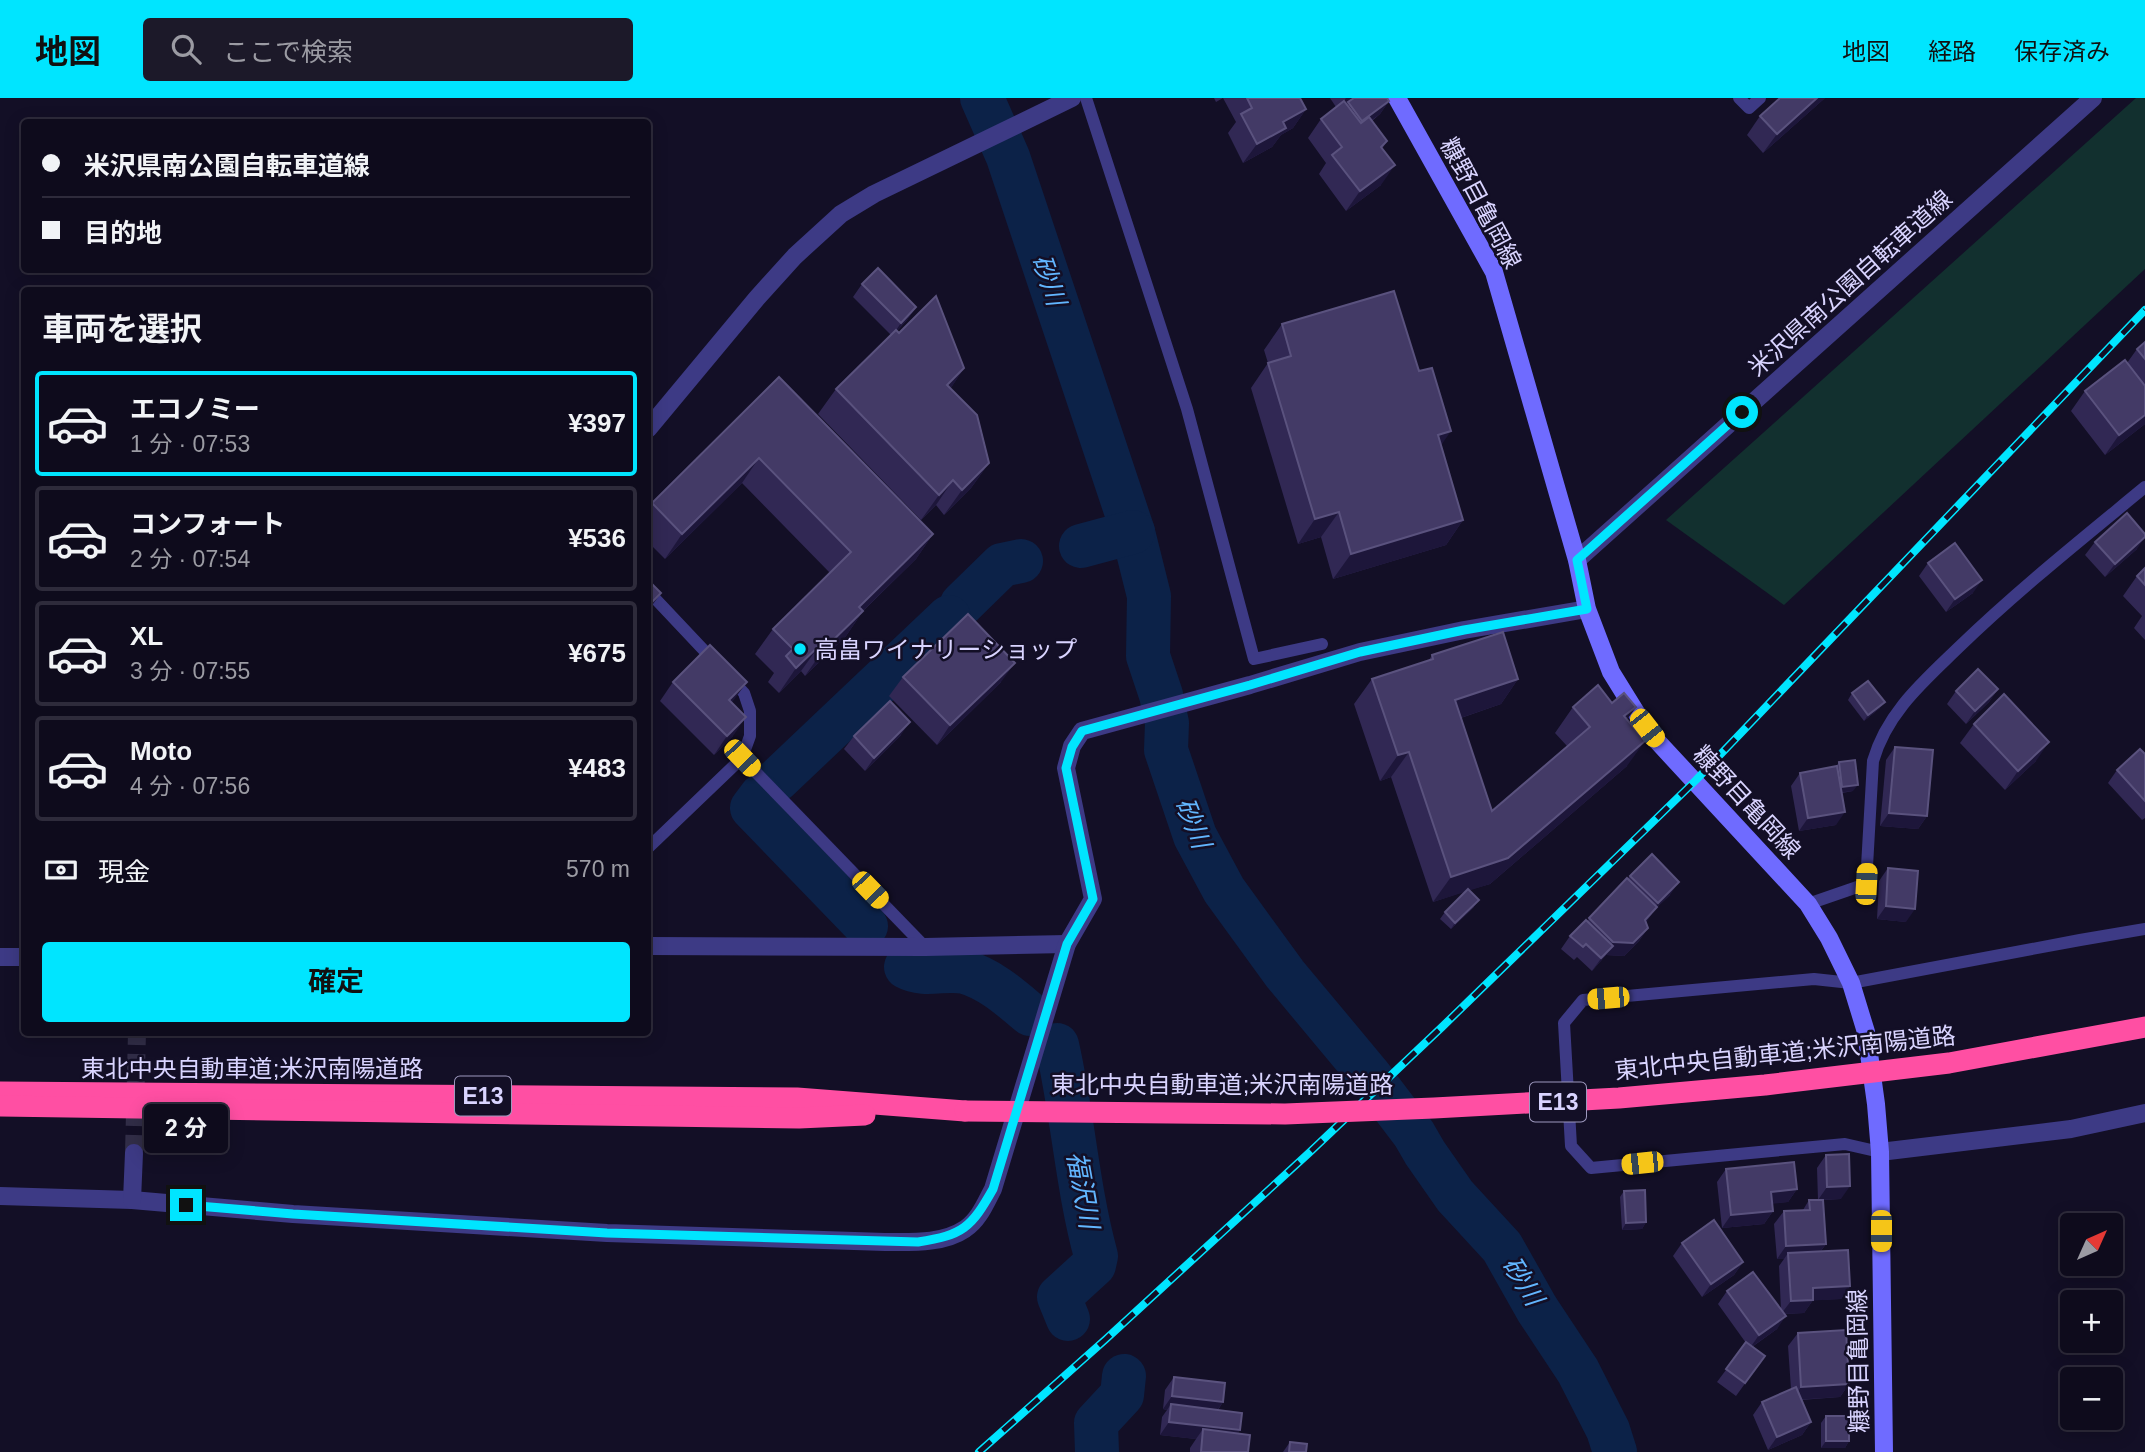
<!DOCTYPE html>
<html lang="ja">
<head>
<meta charset="utf-8">
<style>
  body { margin:0; font-family:Arial,"Noto Sans JP",sans-serif; background:#1c1929; color:#f1f3f6; height:100vh; display:flex; flex-direction:column; font-size:26px; white-space:nowrap }
  * { box-sizing:border-box; margin:0 }
  p { font-size:23px; color:#9b9ba3 }
  .icon { flex:none; width:38px; height:38px; fill:none; stroke:currentColor; stroke-width:2; stroke-linecap:round; stroke-linejoin:round }
  .map { position:relative; flex:1; overflow:hidden }
  .panel { position:absolute; left:21px; top:189px; width:630px; height:749px; display:flex; flex-direction:column; background:#0e0b1c; border-radius:7px; box-shadow:0 4px 18px #0003,0 0 0 2px #2e2b3b }
  .panel>* { flex:none }
  .top-card { position:absolute; left:21px; top:21px; width:630px; height:154px; border-radius:7px; box-shadow:0 4px 18px #0003,0 0 0 2px #2e2b3b; display:grid; align-content:center; height:154px; padding:0 21px; background:#0e0b1c }
  .needle { width:46px; rotate:45deg }
  .controls { position:absolute; left:2060px; top:1115px; display:grid; gap:14px }
  .controls a { display:grid; place-items:center; width:63px; height:63px; border-radius:7px; background:#0e0b1c; box-shadow:0 4px 18px #0003,0 0 0 2px #2e2b3b; font-size:35px }
  .end { position:absolute; width:32px; height:32px; margin:-16px; border:9px solid #00e5ff; background:#111; box-shadow:0 0 0 4px #111 }
  .from { border-radius:50% }
  .bubble { position:absolute; height:49px; border-radius:7px; background:#0e0b1c; box-shadow:0 4px 18px #0003,0 0 0 2px #2e2b3b; font-size:23px; font-weight:700; line-height:49px; text-align:center }
  .car { position:absolute; width:21px; height:42px; margin:-21px -10px; border-radius:9px; box-shadow:0 0 5px 2px #0007; background:linear-gradient(#f5c518 24%,#345 0 40%,#f5c518 0 76%,#345 0 86%,#f5c518 0) }
  .top-card b { display:flex; align-items:center; gap:24px; height:66px; font-size:26px }
  .top-card b+b { border-top:2px solid #2e2b3b }
  .top-card i { width:18px; height:18px; background:#f1f3f6 }
  ul { padding:0; list-style:none }
  li { display:flex; align-items:center; gap:21px; height:105px; margin:0 14px 10px; padding:0 7px; border:4px solid #2e2b3b; border-radius:7px }
  li div { flex:1 }
  li b { display:block; font-size:26px }
  li em { font-style:normal; font-weight:700 }
  li.active { border-color:#00e5ff }
  li>.icon { width:63px; height:63px; stroke-width:1.5 }
  h2 { padding:0 21px; font-size:32px; line-height:84px }
  .pay { display:flex; align-items:center; gap:18px; height:77px; padding:0 21px; font-size:26px }
  .pay p { margin-inline-start:auto }
  .button { display:flex; gap:14px; margin-top:auto; padding:14px 21px }
  .button a { flex:1; height:80px; border-radius:7px; background:#00e5ff; color:#111; font-size:28px; font-weight:700; line-height:80px; text-align:center }
  header { display:flex; align-items:center; gap:42px; box-sizing:border-box; height:98px; padding:0 35px; background:#00e5ff; color:#111 }
  header strong { font-size:33px }
  nav { display:flex; gap:38px; margin-inline-start:auto; font-size:24px }
  .search { width:490px; height:63px; background:#1c1929; display:flex; align-items:center; gap:18px; box-sizing:border-box; padding:0 24px; border-radius:7px; color:#9b9ba3; font-size:26px }
  .map>svg:first-child { display:block }
</style>
</head>
<body>
<header>
<strong>地図</strong>
<div class="search"><svg class="icon" aria-label="search" viewBox="0 0 24 24"><circle cx="10" cy="10" r="6"/><path d="M15 15l6 6"/></svg>ここで検索</div>
<nav><a>地図</a><a>経路</a><a>保存済み</a></nav>
</header>
<div class="map">
<svg width="2145" height="1354" viewBox="0 0 2145 1354">
  <rect width="100%" height="100%" fill="#130f26"/>
  <polygon fill="#12302f" points="2136,0 2145,0 2145,171 1784,507 1666,422"/>
  <g fill="none" stroke-linecap="round" stroke-linejoin="round">
    <g stroke="#0c2248" stroke-width="44">
      <polyline points="982,0 1008,59 1133,434 1149,498 1148,558 1161,597 1167,625 1166,652 1195,738 1224,792 1285,876 1370,978 1414,1036 1425,1055 1455,1098 1502,1149 1537,1211 1578,1273 1608,1332 1615,1354"/>
      <polyline points="1081,448 1133,434"/>
      <polyline points="962,506 1002,467 1021,463"/>
      <polyline points="777,682 949,519"/>
      <polyline points="761,698 752,710 866,828"/>
      <path d="M906,869c18,10 40,1 59,5 25,7 46,26 65,42"/>
      <path d="M1057,947c16,70 20,142 39,211l-2,9 -35,32 9,22"/>
      <polyline points="1097,1354 1096,1325 1122,1297 1124,1278"/>
    </g>
    <polyline stroke="#312d47" stroke-width="18" stroke-dasharray="18 9" stroke-linecap="butt" points="134,1055 137,934"/>
    <g stroke="#3d3a85" stroke-width="12">
      <polyline points="1086,0 1187,311 1254,561 1322,546"/>
      <polyline points="1739,0 1749,10 1760,0"/>
      <polyline points="648,493 714,563"/>
      <polyline points="742,660 925,849"/>
      <polyline points="648,750 742,660 750,638 750,613 744,595 731,581"/>
      <path d="M1808,806l58,-20 7,-123c14,-49 51,-80 86,-114 59,-57 123,-108 186,-160"/>
      <polyline points="1880,1054 1845,1046 1591,1070 1571,1048 1564,925 1583,902 1814,881 1851,885 2080,842 2145,831"/>
    </g>
    <g stroke="#3d3a85" stroke-width="18">
      <polyline points="648,331 757,200 795,158 841,116 874,96 1072,0"/>
      <polyline points="648,848 925,849 1067,846"/>
      <polyline points="0,859 24,859"/>
      <path d="M0,1098l132,4 161,14 314,19 278,9c26,0 58,2 80,-13 14,-9 21,-27 28,-40l74,-245 26,-45 -27,-131 6,-22 10,-15 168,-46 110,-33 104,-22 123,-21"/>
      <polyline points="132,1102 134,1055"/>
    </g>
    <g stroke="#3d3a85" stroke-width="18">
      <polyline points="1577,462 2093,0"/>
      <polyline points="1880,1054 2071,1031 2145,1015"/>
    </g>
    <polyline stroke="#6f6bff" stroke-width="18" points="1397,0 1494,174 1577,462 1587,511 1611,574 1637,616 1658,644 1808,806 1829,840 1851,885 1866,934 1876,1006 1880,1054 1884,1354"/>
    <g stroke="#ff4fa3" stroke-width="21">
      <polyline points="0,994 797,1000 965,1013"/>
      <polyline points="0,1008 799,1020 865,1017"/>
    </g>
    <defs>
      <polyline id="rail" points="979,1354 1106,1241 1310,1054 1442,929 1696,682 2145,212"/>
    </defs>
    <use href="#rail" stroke="#00e5ff" stroke-width="8"/>
    <use href="#rail" stroke="#130f26" stroke-width="5" stroke-dasharray="16" stroke-linecap="butt"/>
    <polyline stroke="#ff4fa3" stroke-width="21" points="965,1013 1285,1016 1434,1010 1619,1000 1765,987 1949,965 2145,929"/>
  </g>
  <g fill="#312854">
    <polygon points="1214,0 1300,0 1306,11 1293,30 1281,37 1272,49 1243,65 1228,35 1236,24 1223,0 1216,4"/>
    <polygon points="1330,0 1353,0 1346,6 1346,7 1348,4 1389,3 1380,16 1372,23 1387,43 1382,51 1381,87 1346,113 1319,76 1326,65 1308,40 1321,21 1336,9"/>
    <polygon points="1825,0 1763,55 1747,37 1760,18"/>
    <polygon points="862,186 916,209 907,222 897,233 964,270 950,291 989,365 971,390 944,417 936,407 921,422 818,316 836,291 891,237 853,199"/>
    <polygon points="1282,226 1441,348 1463,422 1446,447 1333,481 1321,439 1298,446 1251,290 1268,265 1264,252"/>
    <polygon points="2145,244 2145,326 2105,357 2071,313 2085,293 2127,265 2137,251"/>
    <polygon points="779,279 933,436 916,461 863,513 846,538 805,578 801,573 779,595 768,584 774,575 755,556 773,531 830,475 742,385 665,461 648,444 648,411 652,405"/>
    <polygon points="2095,444 2137,451 2105,479 2085,457"/>
    <polygon points="1928,465 1973,495 1946,514 1919,478"/>
    <polygon points="2145,470 2145,542 2134,530 2142,518 2123,498 2137,478"/>
    <polygon points="1432,557 1518,581 1501,606 1461,620 1492,713 1567,648 1555,635 1573,609 1612,605 1636,609 1627,621 1627,668 1490,786 1469,792 1474,809 1451,831 1440,821 1445,814 1466,793 1433,804 1391,679 1380,683 1354,606 1372,581 1429,562"/>
    <polygon points="903,579 1001,584 937,647 889,598"/>
    <polygon points="673,584 732,605 733,638 714,657 660,603"/>
    <polygon points="1998,591 1989,604 1966,626 1947,606 1956,593"/>
    <polygon points="1852,595 1880,610 1864,623 1848,602"/>
    <polygon points="1974,626 2036,663 2005,692 1960,645"/>
    <polygon points="901,637 865,673 844,651 854,638"/>
    <polygon points="1895,649 1927,718 1918,731 1880,728 1886,662"/>
    <polygon points="2145,656 2145,720 2142,722 2108,685 2117,672"/>
    <polygon points="1839,664 1853,693 1842,695 1836,727 1799,733 1791,688 1800,675 1836,669"/>
    <polygon points="1888,770 1906,824 1877,821 1879,783"/>
    <polygon points="1630,778 1670,797 1655,811 1646,824 1648,830 1639,843 1624,858 1606,857 1592,873 1577,859 1574,862 1561,851 1570,838 1587,823"/>
    <polygon points="1826,1057 1841,1101 1823,1102 1826,1146 1821,1153 1850,1188 1841,1201 1813,1202 1804,1215 1784,1216 1777,1231 1752,1249 1765,1258 1736,1298 1717,1284 1746,1245 1718,1206 1727,1193 1781,1212 1779,1168 1784,1161 1777,1161 1774,1126 1784,1113 1803,1112 1809,1102 1818,1102 1817,1070"/>
    <polygon points="1726,1071 1797,1091 1788,1104 1772,1105 1773,1113 1764,1126 1722,1130 1717,1084"/>
    <polygon points="1624,1093 1646,1124 1642,1131 1622,1132 1620,1099"/>
    <polygon points="1682,1145 1743,1164 1734,1177 1702,1199 1673,1158"/>
    <polygon points="1798,1235 1849,1286 1840,1299 1801,1302 1811,1324 1802,1337 1768,1352 1753,1317 1762,1304 1791,1291 1788,1248"/>
    <polygon points="1174,1279 1223,1304 1218,1312 1240,1332 1238,1335 1248,1354 1190,1354 1190,1350 1196,1341 1160,1337 1162,1319 1167,1312 1163,1311 1165,1292"/>
    <polygon points="1826,1318 1849,1343 1845,1350 1821,1350 1821,1325"/>
    <polygon points="1290,1344 1306,1354 1283,1354"/>
  </g>
  <g fill="#1d163a">
    <polygon points="1346,0 1353,0 1338,11"/>
    <polygon points="1817,0 1825,0 1763,55 1777,36"/>
    <polygon points="1389,3 1380,16 1353,36 1362,23"/>
    <polygon points="1306,11 1293,30 1281,37 1272,49 1243,65 1257,46 1283,24"/>
    <polygon points="1395,67 1381,87 1346,113 1360,93"/>
    <polygon points="916,209 907,222 892,238 901,225"/>
    <polygon points="964,270 947,296 947,287"/>
    <polygon points="2145,317 2145,326 2105,357 2119,337"/>
    <polygon points="1451,333 1433,359 1438,337"/>
    <polygon points="759,360 742,385 665,461 682,436"/>
    <polygon points="989,365 971,390 944,417 962,392"/>
    <polygon points="953,382 936,407 921,422 939,397"/>
    <polygon points="1339,414 1321,439 1298,446 1315,421"/>
    <polygon points="1463,422 1446,447 1333,481 1351,456"/>
    <polygon points="933,436 916,461 841,534 859,509"/>
    <polygon points="2145,439 2137,451 2105,479 2115,466"/>
    <polygon points="1982,482 1973,495 1946,514 1955,501"/>
    <polygon points="661,495 648,513 648,508"/>
    <polygon points="863,513 846,538 805,578 823,552"/>
    <polygon points="819,548 801,573 779,595 796,570"/>
    <polygon points="1015,565 1001,584 937,647 950,627"/>
    <polygon points="1518,581 1501,606 1437,628 1455,602"/>
    <polygon points="747,584 733,603 716,621 729,602"/>
    <polygon points="1998,591 1989,604 1966,626 1975,613"/>
    <polygon points="1885,604 1880,610 1864,623 1868,617"/>
    <polygon points="1636,609 1618,634 1624,618"/>
    <polygon points="746,619 733,638 714,657 727,638"/>
    <polygon points="910,624 901,637 865,673 874,660"/>
    <polygon points="1645,643 1627,668 1490,786 1433,804 1451,779"/>
    <polygon points="2049,644 2036,663 2005,692 2018,673"/>
    <polygon points="1409,654 1391,679 1380,683 1398,657"/>
    <polygon points="1858,687 1853,693 1837,695 1842,689"/>
    <polygon points="1845,714 1836,727 1799,733 1808,720"/>
    <polygon points="1889,715 1927,718 1918,731 1880,728"/>
    <polygon points="1679,784 1670,797 1655,811 1648,822 1636,835 1658,805"/>
    <polygon points="1479,802 1474,809 1451,831 1455,825"/>
    <polygon points="1886,808 1915,811 1906,824 1877,821"/>
    <polygon points="1648,830 1639,843 1624,858 1606,857 1592,873 1613,844"/>
    <polygon points="1850,1088 1841,1101 1818,1102 1827,1089"/>
    <polygon points="1797,1091 1788,1104 1761,1107 1771,1094"/>
    <polygon points="1773,1113 1764,1126 1722,1130 1731,1117"/>
    <polygon points="1646,1124 1642,1131 1622,1132 1626,1125"/>
    <polygon points="1826,1146 1816,1159 1788,1155 1784,1161 1777,1161 1786,1148"/>
    <polygon points="1743,1164 1734,1177 1702,1199 1711,1186"/>
    <polygon points="1850,1188 1841,1201 1804,1203 1813,1202 1804,1215 1781,1216 1791,1203 1813,1190"/>
    <polygon points="1786,1218 1777,1231 1750,1250 1759,1237"/>
    <polygon points="1849,1286 1840,1299 1792,1302 1801,1289"/>
    <polygon points="1172,1298 1223,1304 1214,1317 1171,1306 1167,1312 1163,1311"/>
    <polygon points="1169,1324 1240,1332 1231,1345 1203,1331 1196,1341 1160,1337"/>
    <polygon points="1811,1324 1802,1337 1768,1352 1777,1339"/>
    <polygon points="1826,1343 1849,1343 1845,1350 1821,1350"/>
  </g>
  <g fill="#433a66" stroke="#5a527e" stroke-width="2">
    <polygon points="1247,0 1300,0 1306,11 1283,24 1286,30 1257,46 1241,16 1252,10"/>
    <polygon points="1354,0 1387,0 1389,3 1362,23 1348,4"/>
    <polygon points="1780,0 1817,0 1777,36 1760,18"/>
    <polygon points="1344,3 1361,25 1369,19 1387,43 1381,49 1395,67 1360,93 1332,57 1342,49 1321,21"/>
    <polygon points="878,170 916,209 901,225 862,186"/>
    <polygon points="1394,193 1419,273 1432,270 1451,333 1438,337 1463,422 1351,456 1339,414 1315,421 1268,265 1291,258 1282,226"/>
    <polygon points="936,198 964,270 947,287 977,317 989,365 962,392 953,382 939,397 836,291 896,232 899,235"/>
    <polygon points="2145,244 2145,261 2137,251"/>
    <polygon points="2125,262 2145,288 2145,317 2119,337 2085,293"/>
    <polygon points="779,279 933,436 859,509 863,513 823,552 819,548 796,570 786,558 793,551 773,531 851,454 759,360 682,436 652,405"/>
    <polygon points="2127,415 2145,436 2145,439 2115,466 2095,444"/>
    <polygon points="1955,445 1982,482 1955,501 1928,465"/>
    <polygon points="2145,470 2145,487 2137,478"/>
    <polygon points="648,482 661,495 648,508"/>
    <polygon points="968,516 1015,565 950,627 903,579"/>
    <polygon points="1503,534 1518,581 1455,602 1492,713 1590,629 1573,609 1598,587 1612,605 1624,595 1636,609 1624,618 1645,643 1508,760 1451,779 1409,654 1398,657 1372,581 1433,561 1432,557"/>
    <polygon points="710,547 747,584 729,602 746,619 727,638 673,584"/>
    <polygon points="1978,571 1998,591 1975,613 1956,593"/>
    <polygon points="1868,583 1885,604 1868,617 1852,595"/>
    <polygon points="2004,596 2049,644 2018,673 1974,626"/>
    <polygon points="890,603 910,624 874,660 854,638"/>
    <polygon points="1895,649 1933,652 1927,718 1889,715"/>
    <polygon points="2140,651 2145,656 2145,703 2117,672"/>
    <polygon points="1855,662 1858,687 1842,689 1839,664"/>
    <polygon points="1837,668 1845,714 1808,720 1800,675"/>
    <polygon points="1652,756 1679,784 1658,805 1630,778"/>
    <polygon points="1888,770 1918,773 1915,811 1886,808"/>
    <polygon points="1627,780 1657,809 1645,822 1648,830 1633,845 1613,844 1589,820"/>
    <polygon points="1468,791 1479,802 1455,825 1445,814"/>
    <polygon points="1586,822 1613,848 1601,860 1586,846 1583,849 1570,838"/>
    <polygon points="1849,1056 1850,1088 1827,1089 1826,1057"/>
    <polygon points="1794,1064 1797,1091 1771,1094 1773,1113 1731,1117 1726,1071"/>
    <polygon points="1645,1092 1646,1124 1626,1125 1624,1093"/>
    <polygon points="1809,1102 1823,1102 1826,1146 1786,1148 1784,1113 1810,1112"/>
    <polygon points="1714,1122 1743,1164 1711,1186 1682,1145"/>
    <polygon points="1848,1152 1850,1188 1813,1190 1813,1202 1791,1203 1788,1155"/>
    <polygon points="1753,1174 1786,1218 1759,1237 1727,1193"/>
    <polygon points="1846,1232 1849,1286 1801,1289 1798,1235"/>
    <polygon points="1746,1244 1765,1258 1745,1285 1726,1271"/>
    <polygon points="1174,1279 1225,1285 1223,1304 1172,1298"/>
    <polygon points="1796,1289 1811,1324 1777,1339 1762,1304"/>
    <polygon points="1171,1306 1242,1315 1240,1332 1169,1324"/>
    <rect x="1826" y="1318" width="23" height="25"/>
    <polygon points="1203,1331 1250,1337 1248,1354 1201,1354"/>
    <polygon points="1290,1344 1307,1346 1306,1354 1289,1354"/>
  </g>
  <g fill="none" stroke-linecap="round" stroke-linejoin="round">
    <path stroke="#00e5ff" stroke-width="9" d="M186,1107l107,9 314,19 311,9c45,-7 53,-14 75,-53l74,-245 26,-45 -27,-131 6,-21 10,-16 168,-46 110,-33 104,-22 123,-21 -10,-49 165,-148"/>
  </g>
  <circle fill="#00e5ff" stroke="#130f26" stroke-width="2.5" cx="800" cy="551" r="7"/>
  <g text-anchor="middle" dominant-baseline="central" stroke-width="5" stroke-linejoin="round" paint-order="stroke">
    <g fill="#130f26" stroke="#9e99be" stroke-width="2">
      <rect x="455" y="978.5" width="56" height="39" rx="5"/>
      <rect x="1530" y="984.5" width="56" height="39" rx="5"/>
    </g>
    <g font-size="23" font-weight="bold" fill="#d9d4ff">
      <text x="483" y="998">E13</text>
      <text x="1558" y="1004">E13</text>
    </g>
    <g font-size="24" fill="#d9d4ff" stroke="#130f26">
      <text transform="translate(1481 105) rotate(62)">糠野目亀岡線</text>
      <text transform="translate(1850 185) rotate(-42)">米沢県南公園自転車道線</text>
      <text transform="translate(1747 704) rotate(47)">糠野目亀岡線</text>
      <text transform="translate(1785 955) rotate(-6)">東北中央自動車道;米沢南陽道路</text>
      <text x="252" y="970">東北中央自動車道;米沢南陽道路</text>
      <text x="1222" y="986">東北中央自動車道;米沢南陽道路</text>
      <text transform="translate(1858 1263) rotate(-91)">糠野目亀岡線</text>
    </g>
    <g font-size="24" fill="#d9d4ff" stroke="#130f26" text-anchor="start">
      <text x="814" y="551">高畠ワイナリーショップ</text>
    </g>
    <g font-size="26" font-style="italic" fill="#62b6ff" stroke="#130f26">
      <text transform="translate(1049 182) rotate(71)">砂川</text>
      <text transform="translate(1193 725) rotate(68)">砂川</text>
      <text transform="translate(1083 1092) rotate(80)">福沢川</text>
      <text transform="translate(1523 1183) rotate(58)">砂川</text>
    </g>
  </g>
</svg>
<div class="controls">
<a><svg class="needle" viewBox="-14 -14 28 28"><path d="M0-13l5 13h-10z" fill="#e53935"/><path d="M0 13l5-13h-10z" fill="#9b9ba3"/></svg></a>
<a>+</a>
<a>−</a>
</div>
<i class="end from" style="left:1742px;top:314px"></i>
<i class="end" style="left:186px;top:1107px"></i>
<div class="bubble" style="left:144px;top:1006px;width:84px">2 分</div>
<i class="car" style="left:1647px;top:630px;rotate:142deg"></i>
<i class="car" style="left:742px;top:660px;rotate:136deg"></i>
<i class="car" style="left:1866px;top:786px;rotate:3deg"></i>
<i class="car" style="left:870px;top:792px;rotate:136deg"></i>
<i class="car" style="left:1608px;top:900px;rotate:265deg"></i>
<i class="car" style="left:1642px;top:1065px;rotate:264deg"></i>
<i class="car" style="left:1881px;top:1133px;rotate:180deg"></i>
<div class="top-card">
<b><i class="from"></i>米沢県南公園自転車道線</b>
<b><i></i>目的地</b>
</div>
<section class="panel">
<h2>車両を選択</h2>
<ul>
<li class="active"><svg class="icon" aria-label="car" viewBox="0 0 24 24"><path d="M5 17H2v-5l4-1 3-4h7l3 4 3 1v5h-3M9 17h6M6 11h13"/><circle cx="7" cy="17" r="2"/><circle cx="17" cy="17" r="2"/></svg><div><b>エコノミー</b><p>1 分 · 07:53</p></div><em>¥397</em></li>
<li><svg class="icon" aria-label="car" viewBox="0 0 24 24"><path d="M5 17H2v-5l4-1 3-4h7l3 4 3 1v5h-3M9 17h6M6 11h13"/><circle cx="7" cy="17" r="2"/><circle cx="17" cy="17" r="2"/></svg><div><b>コンフォート</b><p>2 分 · 07:54</p></div><em>¥536</em></li>
<li><svg class="icon" aria-label="car" viewBox="0 0 24 24"><path d="M5 17H2v-5l4-1 3-4h7l3 4 3 1v5h-3M9 17h6M6 11h13"/><circle cx="7" cy="17" r="2"/><circle cx="17" cy="17" r="2"/></svg><div><b>XL</b><p>3 分 · 07:55</p></div><em>¥675</em></li>
<li><svg class="icon" aria-label="car" viewBox="0 0 24 24"><path d="M5 17H2v-5l4-1 3-4h7l3 4 3 1v5h-3M9 17h6M6 11h13"/><circle cx="7" cy="17" r="2"/><circle cx="17" cy="17" r="2"/></svg><div><b>Moto</b><p>4 分 · 07:56</p></div><em>¥483</em></li>
</ul>
<div class="pay"><svg class="icon" aria-label="cash" viewBox="0 0 24 24"><path d="M3 7h18v10H3z"/><circle cx="12" cy="12" r="2"/></svg>現金<p>570 m</p></div>
<div class="button"><a>確定</a></div>
</section>
</div>
</body>
</html>
